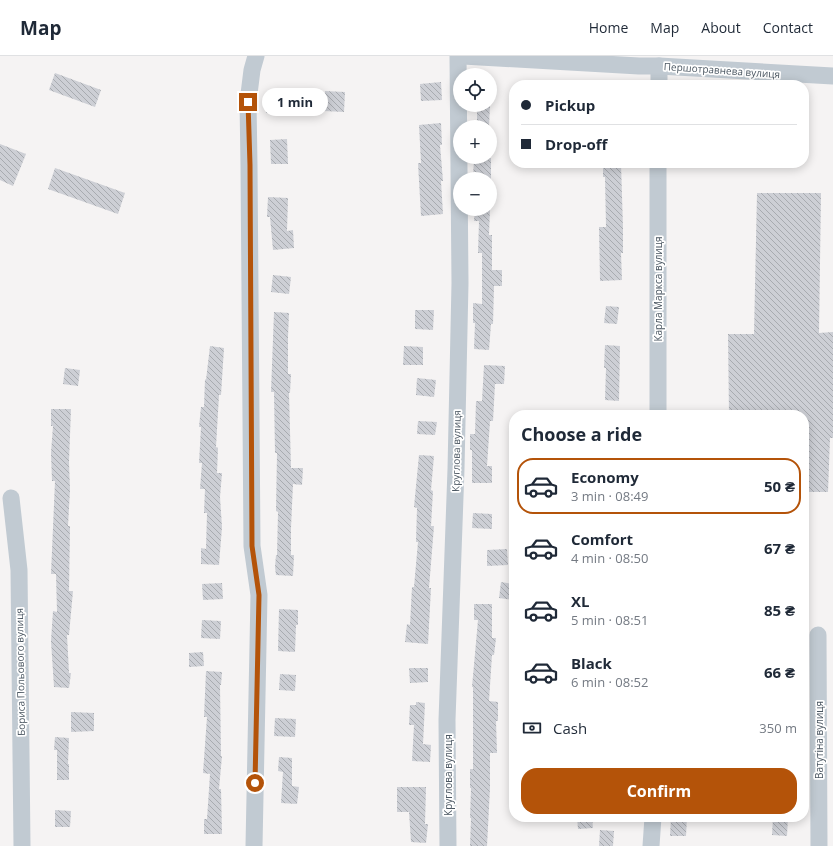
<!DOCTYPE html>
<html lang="en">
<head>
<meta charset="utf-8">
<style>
  body { margin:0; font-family:"Open Sans",sans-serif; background:#f6f6f7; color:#1f2937; height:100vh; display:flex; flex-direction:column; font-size:15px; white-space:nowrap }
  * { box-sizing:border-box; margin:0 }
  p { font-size:13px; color:#747a83 }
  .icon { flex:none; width:22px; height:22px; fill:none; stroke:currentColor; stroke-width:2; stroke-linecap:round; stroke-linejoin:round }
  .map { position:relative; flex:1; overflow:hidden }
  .side { position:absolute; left:509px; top:354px; width:300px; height:412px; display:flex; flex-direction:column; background:#fff; border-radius:16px; box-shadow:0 2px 10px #0003 }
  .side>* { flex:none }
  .hud { position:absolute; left:509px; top:24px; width:300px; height:88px; border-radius:16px; box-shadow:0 2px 10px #0003; display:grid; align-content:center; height:88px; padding:0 12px; background:#fff }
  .tools { position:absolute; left:453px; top:12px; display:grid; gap:8px }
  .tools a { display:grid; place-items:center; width:44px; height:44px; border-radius:50%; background:#fff; box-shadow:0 2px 10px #0003; font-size:20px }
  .end { position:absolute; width:18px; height:18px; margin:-9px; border:5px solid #b45309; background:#fff; box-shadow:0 0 0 2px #fff }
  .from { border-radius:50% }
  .bubble { position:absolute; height:28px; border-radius:14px; background:#fff; box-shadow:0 2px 10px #0003; font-size:13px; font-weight:700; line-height:28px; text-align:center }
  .hud b { display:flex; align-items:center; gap:14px; height:38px; font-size:15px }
  .hud b+b { border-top:1px solid #e0e1e3 }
  .hud i { width:10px; height:10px; background:#1f2937 }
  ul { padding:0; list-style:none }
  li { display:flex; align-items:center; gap:12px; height:56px; margin:0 8px 6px; padding:0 4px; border:2px solid transparent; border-radius:16px }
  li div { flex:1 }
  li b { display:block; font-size:15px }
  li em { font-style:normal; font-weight:700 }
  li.on { border-color:#b45309 }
  li>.icon { width:36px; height:36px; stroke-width:1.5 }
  h2 { padding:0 12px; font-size:18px; line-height:48px }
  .pay { display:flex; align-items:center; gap:10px; height:44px; padding:0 12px; font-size:15px }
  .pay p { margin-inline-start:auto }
  .primary-button { display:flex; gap:8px; margin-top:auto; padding:8px 12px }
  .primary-button a { flex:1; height:46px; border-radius:16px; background:#b45309; color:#fff; font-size:16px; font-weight:700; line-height:46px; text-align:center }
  header { display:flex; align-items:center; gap:24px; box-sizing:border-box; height:56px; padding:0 20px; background:#fff; border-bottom:1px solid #e0e1e3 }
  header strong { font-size:19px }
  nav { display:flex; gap:22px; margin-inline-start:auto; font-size:14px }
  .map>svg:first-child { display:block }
</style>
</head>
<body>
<header>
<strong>Map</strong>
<nav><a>Home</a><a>Map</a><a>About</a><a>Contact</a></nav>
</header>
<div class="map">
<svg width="833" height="790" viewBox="0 0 833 790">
  <defs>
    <pattern id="building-back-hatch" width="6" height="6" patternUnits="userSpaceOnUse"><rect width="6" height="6" fill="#cdcfd5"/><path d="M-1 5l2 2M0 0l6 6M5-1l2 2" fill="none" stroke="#a8abb0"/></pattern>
  </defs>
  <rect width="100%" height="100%" fill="#f5f3f3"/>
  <g fill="url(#building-back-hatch)">
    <polygon points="55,17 101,34 95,51 49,34"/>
    <polygon points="441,26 442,44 421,45 420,28"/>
    <polygon points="267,35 287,36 286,58 266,57"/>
    <polygon points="325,35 345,36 344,56 324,55"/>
    <polygon points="477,49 490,49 489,71 477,71"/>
    <polygon points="441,67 442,89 440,89 443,125 441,125 443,158 421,160 418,107 421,107 419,69"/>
    <polygon points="287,83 288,108 271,108 270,84"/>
    <polygon points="0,88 26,98 13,130 0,124"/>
    <polygon points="474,102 491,102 491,123 473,122"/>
    <polygon points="603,107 621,107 623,172 623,197 621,197 622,224 600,225 599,171 606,171 605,121 603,121"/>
    <polygon points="55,112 125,137 118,158 48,133"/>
    <polygon points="757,137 821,137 819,277 833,276 833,382 830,382 828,436 804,436 804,359 729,359 728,278 754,278"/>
    <polygon points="268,141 288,142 287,175 293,174 294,192 273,194 270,161 267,161"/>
    <polygon points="475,153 490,153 489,179 492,179 492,214 502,214 502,230 494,230 493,268 491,268 489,294 474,293 475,267 473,267 473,247 482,248 482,197 478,197 479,165 474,165"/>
    <polygon points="273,219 291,221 289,238 271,236"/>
    <polygon points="606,250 619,251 617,268 604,267"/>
    <polygon points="415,254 434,254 433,274 415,273"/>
    <polygon points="274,256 289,257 288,281 288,318 291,318 290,337 289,337 291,412 303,412 302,429 293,428 291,472 291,499 294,499 293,520 276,519 275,511 276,499 277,499 278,456 276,455 277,397 275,397 274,336 271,336"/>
    <polygon points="605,289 620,290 619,345 605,344 606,312 604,312"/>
    <polygon points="210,290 224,292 221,339 219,339 216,391 218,392 217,417 222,417 220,441 222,471 219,509 201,508 201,492 206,493 207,457 204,457 205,433 200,433 202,407 199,407 201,371 199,371 201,351 204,351 205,323 206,324"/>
    <polygon points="404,290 423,291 423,309 403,309"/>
    <polygon points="484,309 505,310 504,328 495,328 493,365 490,365 487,410 492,410 492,427 472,427 472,394 470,394 470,378 475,378 476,345 482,345"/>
    <polygon points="65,312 80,314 78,330 63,328"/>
    <polygon points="417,322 436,324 434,341 416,339"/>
    <polygon points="51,353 71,353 69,406 70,434 68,470 70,470 69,535 73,535 69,579 67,579 69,617 71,617 69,632 54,631 51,585 53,555 57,556 56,518 51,518 55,425 52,425 51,397 53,370 51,370"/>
    <polygon points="418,365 437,366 435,379 417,378"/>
    <polygon points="419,399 434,400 431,434 433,435 431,470 434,470 429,532 431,532 428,588 405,586 407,568 410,569 412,531 414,531 418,486 416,486 417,452 414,451"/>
    <polygon points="473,457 492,458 492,473 472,472"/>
    <polygon points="507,493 508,509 487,510 487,494"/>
    <polygon points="501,526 514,528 514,544 499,542"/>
    <polygon points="222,527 223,543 203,544 202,528"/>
    <polygon points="474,548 492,548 492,582 496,582 494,599 492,599 489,645 498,646 498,665 496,665 497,697 490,697 490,732 487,790 470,790 471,762 470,762 471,732 470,732 470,713 473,713 473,631 472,631 478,564 474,564"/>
    <polygon points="279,553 298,554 298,569 296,569 295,596 278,595"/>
    <polygon points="202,564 221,565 220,583 201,582"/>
    <polygon points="203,596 204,610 189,611 189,597"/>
    <polygon points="409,612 428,612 428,626 410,627"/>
    <polygon points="206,615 222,616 221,629 220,629 221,700 222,700 219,733 221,733 222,778 204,778 204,763 207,763 210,718 203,717 207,661 204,661"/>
    <polygon points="280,618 296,619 295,635 279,634"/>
    <polygon points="416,646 425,647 423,688 431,689 430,706 412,705 414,669 409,669 410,649 416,649"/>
    <polygon points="71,656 94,657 94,675 71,676"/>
    <polygon points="275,662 296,663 295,681 274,680"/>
    <polygon points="55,681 69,682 68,708 69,708 69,724 57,724 57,694 54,694"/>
    <polygon points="279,701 292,702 292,730 299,731 297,748 281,747 283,716 278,715"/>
    <polygon points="397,731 426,731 425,768 428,768 426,787 411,786 409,756 397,756"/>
    <polygon points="55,754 71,755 70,771 55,771"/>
    <polygon points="577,761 592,761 593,772 578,773"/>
    <polygon points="671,761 687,761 686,780 670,780"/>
    <polygon points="773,761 788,761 787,780 772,779"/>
    <polygon points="600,774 614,775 613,790 599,790"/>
  </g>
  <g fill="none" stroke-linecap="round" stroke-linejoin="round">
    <g stroke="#c1cad2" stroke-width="17">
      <polyline points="463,0 639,10 659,10 833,20"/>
      <polyline points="659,29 659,10"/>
      <polyline points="658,359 658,107"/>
      <polyline points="11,442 19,514 22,790"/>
      <polyline points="818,579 819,790"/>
      <polyline points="254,790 259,539 252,490 249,109 248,46 252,14 256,0"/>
      <polyline points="448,790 447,664 456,413 460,227 458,0"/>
      <polyline points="651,790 653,761"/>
    </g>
  </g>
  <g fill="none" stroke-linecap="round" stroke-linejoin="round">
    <polyline stroke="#b45309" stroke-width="5" points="248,46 250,109 252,490 259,539 255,727"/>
  </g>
  <g text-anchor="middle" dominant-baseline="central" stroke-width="3.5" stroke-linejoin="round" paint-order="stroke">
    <g font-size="10" fill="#4a5661" stroke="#fff">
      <text transform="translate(722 14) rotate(4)">Першотравнева вулиця</text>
      <text transform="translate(658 233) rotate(-90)">Карла Маркса вулиця</text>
      <text transform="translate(456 395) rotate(-89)">Круглова вулиця</text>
      <text transform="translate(20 616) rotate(-91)">Бориса Польового вулиця</text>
      <text transform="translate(819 684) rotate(-90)">Ватутіна вулиця</text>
      <text transform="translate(448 719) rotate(-90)">Круглова вулиця</text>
    </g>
  </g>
</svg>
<div class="tools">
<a><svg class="icon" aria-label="locate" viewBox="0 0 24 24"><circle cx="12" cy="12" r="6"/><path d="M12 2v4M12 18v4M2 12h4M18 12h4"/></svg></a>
<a>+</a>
<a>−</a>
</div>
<i class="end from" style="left:255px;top:727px"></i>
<i class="end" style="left:248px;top:46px"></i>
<div class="bubble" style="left:262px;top:32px;width:66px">1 min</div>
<div class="hud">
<b><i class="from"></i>Pickup</b>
<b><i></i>Drop-off</b>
</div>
<section class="side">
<h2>Choose a ride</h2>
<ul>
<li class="on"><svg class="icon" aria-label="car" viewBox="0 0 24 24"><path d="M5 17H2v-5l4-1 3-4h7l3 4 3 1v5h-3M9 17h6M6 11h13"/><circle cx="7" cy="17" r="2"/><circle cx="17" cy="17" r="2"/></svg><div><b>Economy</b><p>3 min · 08:49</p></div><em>50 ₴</em></li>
<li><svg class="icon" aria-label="car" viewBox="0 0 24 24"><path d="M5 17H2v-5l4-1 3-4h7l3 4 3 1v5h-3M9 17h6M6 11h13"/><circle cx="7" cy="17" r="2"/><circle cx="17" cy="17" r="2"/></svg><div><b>Comfort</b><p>4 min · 08:50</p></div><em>67 ₴</em></li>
<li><svg class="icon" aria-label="car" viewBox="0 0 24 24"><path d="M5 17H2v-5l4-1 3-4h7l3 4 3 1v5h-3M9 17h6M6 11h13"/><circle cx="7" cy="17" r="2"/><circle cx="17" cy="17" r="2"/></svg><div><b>XL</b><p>5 min · 08:51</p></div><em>85 ₴</em></li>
<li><svg class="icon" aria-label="car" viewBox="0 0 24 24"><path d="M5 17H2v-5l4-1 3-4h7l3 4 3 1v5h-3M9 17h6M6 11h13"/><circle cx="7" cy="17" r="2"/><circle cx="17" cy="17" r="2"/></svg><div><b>Black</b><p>6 min · 08:52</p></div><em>66 ₴</em></li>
</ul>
<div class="pay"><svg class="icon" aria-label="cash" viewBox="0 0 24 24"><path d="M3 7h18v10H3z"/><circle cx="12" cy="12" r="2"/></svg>Cash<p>350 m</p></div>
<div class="primary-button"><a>Confirm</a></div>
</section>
</div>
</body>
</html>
